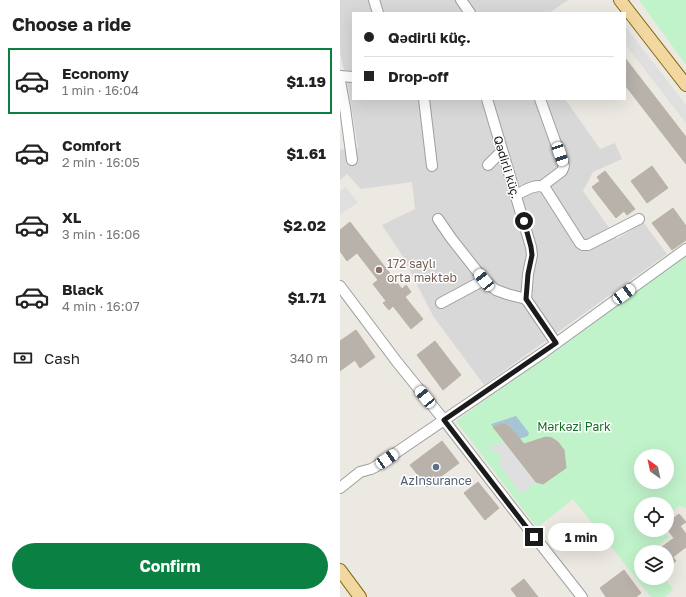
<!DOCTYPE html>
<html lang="en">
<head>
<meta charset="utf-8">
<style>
  body { margin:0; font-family:"Golos Text",sans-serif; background:#f2f2f2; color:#222; height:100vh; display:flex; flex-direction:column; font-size:15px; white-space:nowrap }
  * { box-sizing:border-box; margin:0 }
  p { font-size:13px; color:#767676 }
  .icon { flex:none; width:22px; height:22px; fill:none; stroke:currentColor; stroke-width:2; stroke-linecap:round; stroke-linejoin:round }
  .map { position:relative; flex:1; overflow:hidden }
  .panel { display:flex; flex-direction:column; background:#fff; width:340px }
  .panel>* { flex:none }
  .hud { position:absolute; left:12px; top:12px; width:274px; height:88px; border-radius:0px; box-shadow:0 4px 16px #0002; display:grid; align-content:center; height:88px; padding:0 12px; background:#fff }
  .needle { width:26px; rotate:327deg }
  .controls { position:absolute; left:294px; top:449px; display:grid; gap:8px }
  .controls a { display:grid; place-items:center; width:40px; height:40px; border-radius:50%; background:#fff; box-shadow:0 4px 16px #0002; font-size:20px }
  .end { position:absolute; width:18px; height:18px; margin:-9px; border:5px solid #1b1b1b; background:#fff; box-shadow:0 0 0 2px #fff }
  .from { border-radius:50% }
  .bubble { position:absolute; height:28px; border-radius:14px; background:#fff; box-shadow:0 4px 16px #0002; font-size:13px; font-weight:700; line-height:28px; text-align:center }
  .car { position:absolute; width:12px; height:24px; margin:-12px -6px; border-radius:5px; box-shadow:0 0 3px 1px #0007; background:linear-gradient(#fff 24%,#345 0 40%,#fff 0 76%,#345 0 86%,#fff 0) }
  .hud b { display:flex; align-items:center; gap:14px; height:38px; font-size:15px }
  .hud b+b { border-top:1px solid #e0e0e0 }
  .hud i { width:10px; height:10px; background:#222 }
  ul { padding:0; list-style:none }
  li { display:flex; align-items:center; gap:12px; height:66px; margin:0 8px 6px; padding:0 4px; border:2px solid transparent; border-radius:0px }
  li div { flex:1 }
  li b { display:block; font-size:15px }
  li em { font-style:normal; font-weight:700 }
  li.on { border-color:#0b8043 }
  li>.icon { width:36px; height:36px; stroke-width:1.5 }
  h2 { padding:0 12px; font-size:18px; line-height:48px }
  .pay { display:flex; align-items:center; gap:10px; height:44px; padding:0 12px; font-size:15px }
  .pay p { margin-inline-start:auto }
  .primary-button { display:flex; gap:8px; margin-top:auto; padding:8px 12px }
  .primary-button a { flex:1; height:46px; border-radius:24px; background:#0b8043; color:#fff; font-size:16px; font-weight:700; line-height:46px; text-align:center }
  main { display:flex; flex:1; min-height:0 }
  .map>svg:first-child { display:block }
</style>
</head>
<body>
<main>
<section class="panel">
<h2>Choose a ride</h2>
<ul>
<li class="on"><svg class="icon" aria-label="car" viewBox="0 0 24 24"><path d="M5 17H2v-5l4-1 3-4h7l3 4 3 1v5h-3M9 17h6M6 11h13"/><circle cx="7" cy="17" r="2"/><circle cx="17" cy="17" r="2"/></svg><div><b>Economy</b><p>1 min · 16:04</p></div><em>$1.19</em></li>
<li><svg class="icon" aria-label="car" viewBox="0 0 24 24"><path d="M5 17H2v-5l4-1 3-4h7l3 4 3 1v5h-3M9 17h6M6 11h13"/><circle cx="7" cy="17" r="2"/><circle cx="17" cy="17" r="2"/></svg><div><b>Comfort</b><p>2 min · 16:05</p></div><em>$1.61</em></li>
<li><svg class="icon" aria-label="car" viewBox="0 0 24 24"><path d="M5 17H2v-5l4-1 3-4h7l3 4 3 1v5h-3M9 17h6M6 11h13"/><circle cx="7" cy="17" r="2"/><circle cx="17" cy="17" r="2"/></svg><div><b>XL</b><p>3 min · 16:06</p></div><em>$2.02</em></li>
<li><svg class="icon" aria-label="car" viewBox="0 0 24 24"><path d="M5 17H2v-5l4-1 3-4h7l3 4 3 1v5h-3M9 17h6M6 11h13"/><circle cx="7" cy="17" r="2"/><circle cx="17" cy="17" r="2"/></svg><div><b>Black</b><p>4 min · 16:07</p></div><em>$1.71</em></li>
</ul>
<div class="pay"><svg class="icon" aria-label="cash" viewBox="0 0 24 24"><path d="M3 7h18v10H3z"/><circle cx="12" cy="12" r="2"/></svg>Cash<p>340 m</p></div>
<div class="primary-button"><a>Confirm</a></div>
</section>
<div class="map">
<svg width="346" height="597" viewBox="0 0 346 597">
  <rect width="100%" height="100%" fill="#ebe9e1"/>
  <polygon fill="#d9d8d8" points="0,0 228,0 209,13 13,13 13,99 225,99 260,149 275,143 282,159 253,172 243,191 277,239 303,222 327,254 144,385 93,316 62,255 42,225 75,209 72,182 21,189 7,174 0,180 0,150 18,148 8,86 0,53"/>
  <g fill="#c1f3cb" fill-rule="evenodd">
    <polygon points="299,0 346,0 346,65"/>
    <path d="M346,256v252l-7,-2 -12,10v-12h-26v26h22l6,7 -19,15h-9v26h24l8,12 -9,7h-13l-78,-98 -36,29 -81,-107zM301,456h26v26h-26z"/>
  </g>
  <g fill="#dfdfdf">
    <polygon points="285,26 346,105 346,123 285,44"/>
    <polygon points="6,187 18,203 0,214 0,191"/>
    <polygon points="165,442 196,482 181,494 158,463 161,459 160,456 158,453 154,450 150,451 148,447"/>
  </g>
  <path fill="#a5c5d5" d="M176,416l13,17 -1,3 -9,3c-3,-4 -8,-14 -13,-15 -4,-1 -10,2 -13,3l-2,-3z"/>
  <g fill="#b8b2ab" stroke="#bbb2a5">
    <polygon points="285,58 346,137 346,164 285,85"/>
    <polygon points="312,166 328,188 307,203 291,181"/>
    <polygon points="265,171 295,209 287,215 284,211 276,218 252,187 260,181 257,177"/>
    <polygon points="333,208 346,226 346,240 332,250 312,223"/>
    <polygon points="10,222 62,289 66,285 71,292 65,297 83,319 71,329 53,306 49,310 43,303 46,301 33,284 38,280 17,253 7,261 0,251 0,230"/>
    <polygon points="16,330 35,357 20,368 15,360 0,371 0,341"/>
    <polygon points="95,341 121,375 103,390 77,355"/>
    <polygon points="161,424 166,424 170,427 184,444 206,437 212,438 218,442 224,450 226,468 203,484 196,482 153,427"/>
    <polygon points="102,441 119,463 87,487 70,465"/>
    <polygon points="138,482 159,508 145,520 124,493"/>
    <polygon points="339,514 346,522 340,526 346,534 346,547 333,557 336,561 327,568 327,552 315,552 334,538 327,529 327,523"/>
    <polygon points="284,570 301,593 296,597 266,597 260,588"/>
    <polygon points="184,579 198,597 177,597 171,589"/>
  </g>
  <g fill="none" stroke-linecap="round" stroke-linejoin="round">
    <defs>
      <g id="minor">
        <polyline points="34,0 38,13"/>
        <polyline points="121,0 130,13"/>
        <polyline points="0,76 13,77"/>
        <polyline points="0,81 5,108 12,160"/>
        <polyline points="84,99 92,166"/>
        <polyline points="147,99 191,247 192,255 188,274 186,299 216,343"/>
        <polyline points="200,99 224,166 222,171 202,186"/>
        <polyline points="148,165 162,151"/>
        <path d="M176,195c8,-4 21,-13 29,-7l35,55 3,2h5l51,-26"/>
        <polyline points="98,219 111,238 144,280 156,290 167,294 186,299"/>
        <polyline points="0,286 57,362 104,420 169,504 242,597"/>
        <polyline points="101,303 144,280"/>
        <polyline points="0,488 20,472 31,469 35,467 204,352 346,249"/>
      </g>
      <g id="major">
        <polyline points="280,0 346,85"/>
        <polyline points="0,570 20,597"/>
      </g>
    </defs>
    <use href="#minor" stroke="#9f9f9f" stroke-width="12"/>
    <use href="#major" stroke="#836b0e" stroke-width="14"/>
    <use href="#minor" stroke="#fff" stroke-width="10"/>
    <use href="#major" stroke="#f2d8a0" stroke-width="12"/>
  </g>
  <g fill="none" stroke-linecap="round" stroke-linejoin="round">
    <polyline stroke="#1b1b1b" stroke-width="5" points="184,221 191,247 192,255 188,274 186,299 216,343 104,420 194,537"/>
  </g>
  <circle fill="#8d6e63" stroke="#fff" stroke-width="1.5" cx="39" cy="270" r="4"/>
  <circle fill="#5c6f8a" stroke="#fff" stroke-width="1.5" cx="96" cy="467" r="4"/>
  <g text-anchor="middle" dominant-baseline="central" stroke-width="3" stroke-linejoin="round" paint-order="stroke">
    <g font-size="12" fill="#1b1b1b" stroke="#fff">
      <text transform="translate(167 167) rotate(73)">Qədirli küç.</text>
    </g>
    <g font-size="12" fill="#785e54" stroke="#fff" text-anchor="start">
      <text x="47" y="263">172 saylı<tspan x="47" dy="14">orta məktəb</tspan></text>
    </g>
    <g font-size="12" fill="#156c27" stroke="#fff">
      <text x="234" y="426">Mərkəzi Park</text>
    </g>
    <g font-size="12" fill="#4e5e75" stroke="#fff">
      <text x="96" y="480">AzInsurance</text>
    </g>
  </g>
</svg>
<div class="controls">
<a><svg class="needle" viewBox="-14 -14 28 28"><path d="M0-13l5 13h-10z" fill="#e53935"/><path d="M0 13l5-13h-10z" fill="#767676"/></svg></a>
<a><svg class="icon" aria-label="locate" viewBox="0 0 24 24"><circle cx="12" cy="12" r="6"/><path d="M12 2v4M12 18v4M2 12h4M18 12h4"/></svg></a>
<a><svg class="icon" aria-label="layers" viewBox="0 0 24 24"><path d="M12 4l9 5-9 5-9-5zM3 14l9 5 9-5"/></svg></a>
</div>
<i class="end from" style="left:184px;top:221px"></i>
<i class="end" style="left:194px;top:537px"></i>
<div class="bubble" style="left:208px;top:523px;width:66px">1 min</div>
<i class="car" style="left:220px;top:154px;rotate:161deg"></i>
<i class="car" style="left:144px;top:280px;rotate:322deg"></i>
<i class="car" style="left:284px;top:294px;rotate:54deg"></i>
<i class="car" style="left:85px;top:397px;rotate:321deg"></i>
<i class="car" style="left:47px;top:459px;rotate:56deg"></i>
<div class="hud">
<b><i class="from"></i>Qədirli küç.</b>
<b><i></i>Drop-off</b>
</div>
</div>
</main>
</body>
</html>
